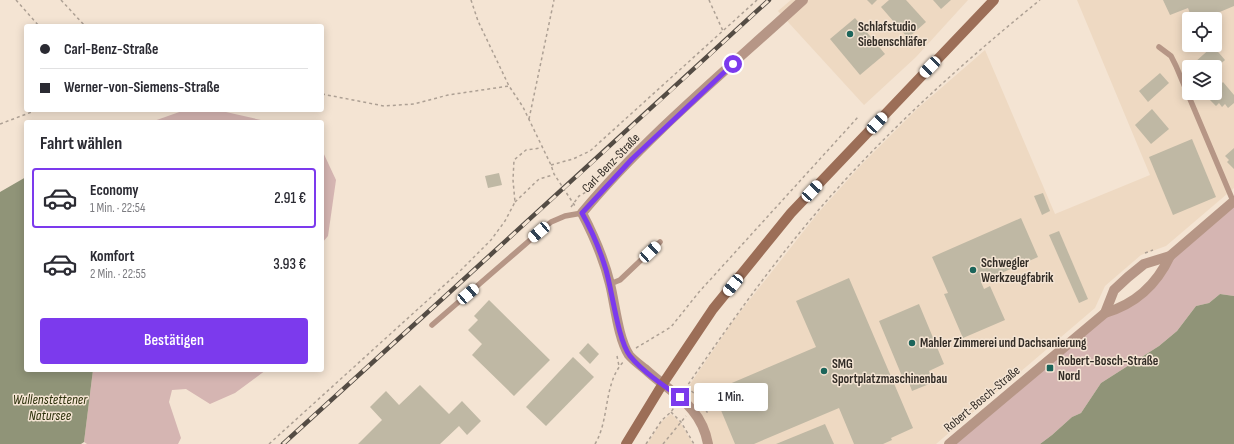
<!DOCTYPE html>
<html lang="de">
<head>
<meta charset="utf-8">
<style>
  body { margin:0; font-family:"Sofia Sans Condensed",sans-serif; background:#f7f7f7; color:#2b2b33; height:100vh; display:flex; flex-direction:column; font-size:15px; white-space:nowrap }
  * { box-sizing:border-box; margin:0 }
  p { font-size:13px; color:#7c7c81 }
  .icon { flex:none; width:22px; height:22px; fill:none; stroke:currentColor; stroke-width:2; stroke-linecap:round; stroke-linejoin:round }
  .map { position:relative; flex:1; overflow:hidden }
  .panel { position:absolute; left:24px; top:120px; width:300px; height:252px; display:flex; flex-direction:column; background:#fff; border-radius:4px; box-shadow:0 2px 10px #0003 }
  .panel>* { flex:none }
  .banner { position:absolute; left:24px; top:24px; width:300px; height:88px; border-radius:4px; box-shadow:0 2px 10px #0003; display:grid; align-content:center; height:88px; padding:0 16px; background:#fff }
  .fabs { position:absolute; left:1182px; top:12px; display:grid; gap:8px }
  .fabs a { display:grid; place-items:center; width:40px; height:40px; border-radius:4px; background:#fff; box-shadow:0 2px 10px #0003; font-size:20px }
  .end { position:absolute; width:18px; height:18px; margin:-9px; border:5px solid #7c3aed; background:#fff; box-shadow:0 0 0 2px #fff }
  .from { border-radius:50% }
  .bubble { position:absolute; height:28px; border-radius:4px; background:#fff; box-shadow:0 2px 10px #0003; font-size:13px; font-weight:600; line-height:28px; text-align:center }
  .car { position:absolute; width:12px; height:24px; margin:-12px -6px; border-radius:5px; box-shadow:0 0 3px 1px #0007; background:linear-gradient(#fff 24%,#345 0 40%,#fff 0 76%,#345 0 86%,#fff 0) }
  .banner b { display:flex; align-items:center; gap:14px; height:38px; font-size:15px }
  .banner b+b { border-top:1px solid #e1e1e2 }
  .banner i { width:10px; height:10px; background:#2b2b33 }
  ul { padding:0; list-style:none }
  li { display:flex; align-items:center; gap:12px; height:60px; margin:0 8px 6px; padding:0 8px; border:2px solid transparent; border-radius:4px }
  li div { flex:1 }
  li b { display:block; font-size:15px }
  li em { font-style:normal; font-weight:600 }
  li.current { border-color:#7c3aed }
  li>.icon { width:36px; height:36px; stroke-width:1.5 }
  h2 { padding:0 16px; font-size:18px; line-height:48px }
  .primary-button { display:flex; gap:8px; margin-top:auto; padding:8px 16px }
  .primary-button a { flex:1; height:46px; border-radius:4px; background:#7c3aed; color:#fff; font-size:16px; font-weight:600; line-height:46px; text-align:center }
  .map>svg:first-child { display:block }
</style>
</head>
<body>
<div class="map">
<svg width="1234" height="444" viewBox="0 0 1234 444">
  <rect width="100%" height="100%" fill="#f4e4d3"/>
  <g fill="#eed9c2" fill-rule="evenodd">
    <polygon points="791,0 968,0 916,57 864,105 778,11"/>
    <path d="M1077,0h157v188l-68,58 -25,9 -36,31 -10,22 -159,136h-227l-27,-48 51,-75 85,-108 43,-48 57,-57 67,-58 70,164 95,-39zM1189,19h26v26h-26zM1189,67h26v26h-26z"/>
    <polygon points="671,414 680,422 693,444 647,444 662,421"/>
  </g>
  <g fill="#d5b5b2">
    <polygon points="185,110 217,110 270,122 151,122"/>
    <polygon points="322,150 336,180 328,236 322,243"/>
    <polygon points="1234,201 1234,296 1220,294 1209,303 1196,306 1177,331 1159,346 1101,383 1081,413 1072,417 1052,435 1040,444 950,444 1106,313 1128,305 1170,256"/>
    <polygon points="93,370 266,370 235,393 210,404 186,389 172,390 169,402 181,438 178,444 87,444 84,442"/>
  </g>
  <g fill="#909478">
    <polygon points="26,177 26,370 93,370 84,442 81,444 0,444 0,192"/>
    <polygon points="1220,294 1234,296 1234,444 1040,444 1052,435 1072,417 1081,413 1101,383 1159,346 1177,331 1196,306 1209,303"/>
  </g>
  <g fill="#bfb8a4">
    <polygon points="867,0 877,0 872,5"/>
    <polygon points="889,0 906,0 926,22 908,38 881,7"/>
    <polygon points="933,0 951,0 941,9"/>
    <polygon points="1163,0 1234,0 1234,6 1203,19 1192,19 1188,8 1170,15"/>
    <polygon points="855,18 885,54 860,75 830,39"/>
    <polygon points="1213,46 1225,60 1215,69 1215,67 1210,67 1208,65 1206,67 1189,67 1189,81 1185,71"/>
    <polygon points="1160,73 1169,83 1148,102 1139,91"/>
    <polygon points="1223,82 1234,95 1234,103 1228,108 1225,104 1222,107 1219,103 1216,106 1209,99 1213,96 1210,93 1215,93 1215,90"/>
    <polygon points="1152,109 1169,129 1151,144 1135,125"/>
    <polygon points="1192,139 1216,197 1173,215 1149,157"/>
    <polygon points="1234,148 1234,169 1227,162 1229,160 1225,156"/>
    <polygon points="499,173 502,185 488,188 485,176"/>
    <polygon points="1043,193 1050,211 1042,215 1034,196"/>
    <polygon points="1021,218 1038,257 981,282 984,289 990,286 1005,320 963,338 944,294 948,293 932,257"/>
    <polygon points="1059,231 1088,299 1079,303 1049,235"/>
    <polygon points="849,278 913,428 891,438 892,440 883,444 854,444 839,408 754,444 735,444 713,391 816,347 796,301"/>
    <polygon points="489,300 550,360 514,396 472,355 482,344 468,330 478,320 474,316"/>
    <polygon points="919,304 944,364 929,371 934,382 912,391 908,380 904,381 879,321"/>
    <polygon points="588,343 599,354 590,364 579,353"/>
    <polygon points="573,357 594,377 546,426 526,407"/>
    <polygon points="420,385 449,414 462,401 481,421 467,435 459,426 440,444 358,444 382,420 370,407 386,391 399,405"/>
    <polygon points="825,424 834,444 776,444"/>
  </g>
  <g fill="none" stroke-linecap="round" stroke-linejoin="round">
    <g stroke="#ada094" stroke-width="1.5" stroke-dasharray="3 3" stroke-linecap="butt">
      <polyline points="16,0 39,26"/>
      <polyline points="61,0 85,26"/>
      <polyline points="471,0 478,21 509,86 523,107 551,165 554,174 575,206"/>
      <polyline points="709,0 723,31"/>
      <polyline points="322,94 384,106 414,104 448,95 509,86"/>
      <polyline points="529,119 554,0"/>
      <polyline points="0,124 37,110"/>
      <polyline points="551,165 573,159 590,151 757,0"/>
      <polyline points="515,202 539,179 553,175"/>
      <polyline points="571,207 579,196 588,191"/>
      <polyline points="1145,253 1153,250"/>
      <polyline points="636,348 671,327 699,292 859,116"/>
      <polyline points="617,356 619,366"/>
      <polyline points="687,387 697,396 709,415"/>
      <path d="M685,389c54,-79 110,-157 176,-226 56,-59 116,-112 179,-163"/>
      <polyline points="671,412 681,422 694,444"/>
      <polyline points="269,444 461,270 491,240 505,221 515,202 513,180 514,160 526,150 541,148"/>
      <path d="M595,444c15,-25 8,-59 28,-82"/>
      <polyline points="646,444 662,420 671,412 675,406"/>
      <polyline points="663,444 686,416"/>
    </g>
    <g stroke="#b69686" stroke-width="5.5">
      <polyline points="1159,47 1171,56 1176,66 1233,201"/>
      <polyline points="610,284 620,280 660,242"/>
      <polyline points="432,325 551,222 565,216 582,213"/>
    </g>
    <g stroke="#b69686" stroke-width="10">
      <polyline points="1105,313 1114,290 1128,277 1144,264 1170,256 1234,201"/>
      <path d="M708,444c-7,-39 -36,-50 -63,-75 -5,-4 -12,-9 -16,-14 -11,-17 -14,-51 -19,-71 -6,-25 -16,-48 -28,-71 65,-78 146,-144 221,-213"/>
      <path d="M949,444l156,-131c31,-9 52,-29 65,-57"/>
    </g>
    <polyline stroke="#9c6e57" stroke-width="10" points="626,444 662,385 713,309 791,213 994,0"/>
    <defs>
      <path id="rail" d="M283,444c162,-148 325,-295 486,-444"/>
    </defs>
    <use href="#rail" stroke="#544c44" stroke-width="4.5"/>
    <use href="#rail" stroke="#f4e4d3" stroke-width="3" stroke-dasharray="9" stroke-linecap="butt"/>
  </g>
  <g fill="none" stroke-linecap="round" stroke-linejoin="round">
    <path stroke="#7c3aed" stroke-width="5" d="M680,397c-16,-11 -38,-26 -50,-41 -12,-15 -18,-66 -24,-86 -6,-20 -14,-39 -24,-57l50,-54 101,-95"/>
  </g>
  <g fill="#1c655b" stroke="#f4e4d3" stroke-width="1.5">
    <circle cx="850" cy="34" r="4"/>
    <circle cx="973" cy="270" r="4"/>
    <circle cx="912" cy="343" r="4"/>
    <rect x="1046" y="364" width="8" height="8" rx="2"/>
    <circle cx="824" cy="371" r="4"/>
  </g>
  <g text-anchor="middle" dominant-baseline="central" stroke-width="3" stroke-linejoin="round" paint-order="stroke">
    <g font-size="13" font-weight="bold" fill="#332d27" stroke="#f4e4d3" text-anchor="start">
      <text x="858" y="27">Schlafstudio<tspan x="858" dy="15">Siebenschläfer</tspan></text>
      <text x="981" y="263">Schwegler<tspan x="981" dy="15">Werkzeugfabrik</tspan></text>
      <text x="920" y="343">Mahler Zimmerei und Dachsanierung</text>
      <text x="1058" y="361">Robert-Bosch-Straße<tspan x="1058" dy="15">Nord</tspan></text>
      <text x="832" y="364">SMG<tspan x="832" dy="15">Sportplatzmaschinenbau</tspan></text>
    </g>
    <g font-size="13" fill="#332d27" stroke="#f4e4d3">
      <text transform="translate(611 163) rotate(-46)">Carl-Benz-Straße</text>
      <text transform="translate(982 399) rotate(-40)">Robert-Bosch-Straße</text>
    </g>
    <g font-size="14" font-style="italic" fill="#2b2f09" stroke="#f4e4d3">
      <text x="50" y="399">Wullenstettener<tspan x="50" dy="16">Natursee</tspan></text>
    </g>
  </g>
</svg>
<div class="fabs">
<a><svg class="icon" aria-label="locate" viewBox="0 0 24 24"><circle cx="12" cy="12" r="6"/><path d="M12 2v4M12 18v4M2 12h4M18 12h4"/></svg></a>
<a><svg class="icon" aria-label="layers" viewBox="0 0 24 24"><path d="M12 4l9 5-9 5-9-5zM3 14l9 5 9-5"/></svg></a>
</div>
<i class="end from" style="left:733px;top:64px"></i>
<i class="end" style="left:680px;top:397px"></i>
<div class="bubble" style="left:694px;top:383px;width:74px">1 Min.</div>
<i class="car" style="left:930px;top:67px;rotate:224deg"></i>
<i class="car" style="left:877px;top:123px;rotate:43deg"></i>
<i class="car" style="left:812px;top:191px;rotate:43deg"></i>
<i class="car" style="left:539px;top:232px;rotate:229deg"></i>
<i class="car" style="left:650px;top:252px;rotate:47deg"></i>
<i class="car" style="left:733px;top:285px;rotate:219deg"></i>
<i class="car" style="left:468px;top:294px;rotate:49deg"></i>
<div class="banner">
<b><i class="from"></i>Carl-Benz-Straße</b>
<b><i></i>Werner-von-Siemens-Straße</b>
</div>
<section class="panel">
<h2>Fahrt wählen</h2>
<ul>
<li class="current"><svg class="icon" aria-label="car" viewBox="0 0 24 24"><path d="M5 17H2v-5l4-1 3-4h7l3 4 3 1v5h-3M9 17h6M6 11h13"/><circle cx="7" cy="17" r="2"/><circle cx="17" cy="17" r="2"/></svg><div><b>Economy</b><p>1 Min. · 22:54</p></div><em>2.91 €</em></li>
<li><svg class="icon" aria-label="car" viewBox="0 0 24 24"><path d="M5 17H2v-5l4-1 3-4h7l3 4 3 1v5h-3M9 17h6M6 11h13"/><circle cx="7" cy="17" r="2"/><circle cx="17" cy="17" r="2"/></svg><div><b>Komfort</b><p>2 Min. · 22:55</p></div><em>3.93 €</em></li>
</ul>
<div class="primary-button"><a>Bestätigen</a></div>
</section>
</div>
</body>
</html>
